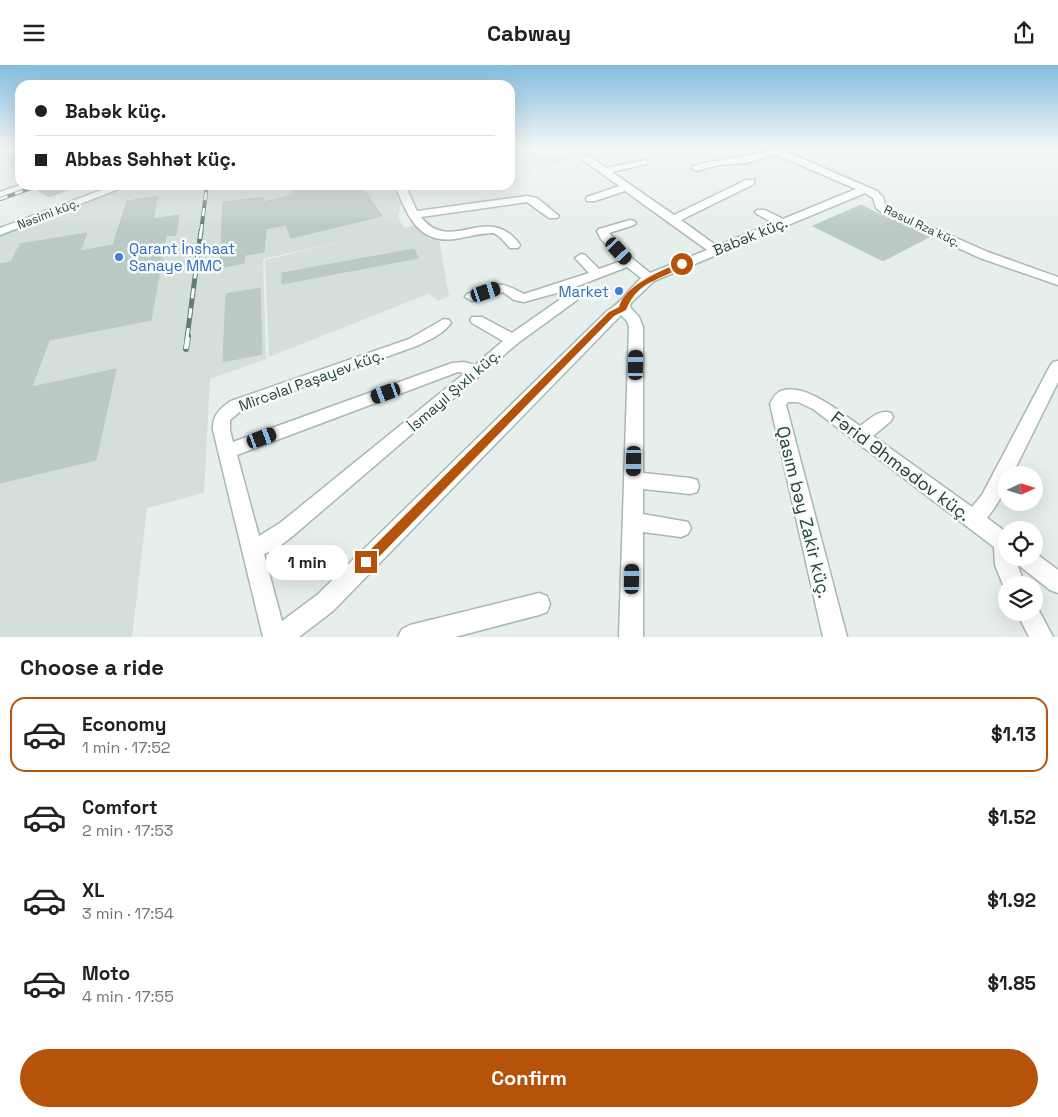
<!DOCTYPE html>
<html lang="en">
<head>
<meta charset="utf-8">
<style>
  body { margin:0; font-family:"Space Grotesk",sans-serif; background:#f6f6f6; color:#202124; height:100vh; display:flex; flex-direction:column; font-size:19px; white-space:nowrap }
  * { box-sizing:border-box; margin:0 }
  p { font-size:16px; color:#757577 }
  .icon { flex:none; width:28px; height:28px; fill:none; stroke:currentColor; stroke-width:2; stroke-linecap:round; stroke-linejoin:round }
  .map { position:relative; height:572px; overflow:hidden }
  .details { display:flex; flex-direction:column; background:#fff; flex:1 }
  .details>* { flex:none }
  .hud { position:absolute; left:15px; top:15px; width:500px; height:110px; border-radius:15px; box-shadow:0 5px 20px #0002; display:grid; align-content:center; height:110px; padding:0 20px; background:#fff }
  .needle { width:32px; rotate:86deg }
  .fabs { position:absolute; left:998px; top:401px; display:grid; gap:10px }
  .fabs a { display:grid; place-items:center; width:45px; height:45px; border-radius:50%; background:#fff; box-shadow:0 5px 20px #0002; font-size:25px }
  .end { position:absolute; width:22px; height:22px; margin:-11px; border:6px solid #b45309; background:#fff; box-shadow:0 0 0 2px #fff }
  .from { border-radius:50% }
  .bubble { position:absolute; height:35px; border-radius:18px; background:#fff; box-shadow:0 5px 20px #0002; font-size:16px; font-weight:700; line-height:35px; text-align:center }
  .car { position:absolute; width:15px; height:30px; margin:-15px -8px; border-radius:6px; box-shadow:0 0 4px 1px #0007; background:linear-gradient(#222 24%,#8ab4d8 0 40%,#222 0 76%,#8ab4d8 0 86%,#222 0) }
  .hud b { display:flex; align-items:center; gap:18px; height:48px; font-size:19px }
  .hud b+b { border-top:1px solid #e0e0e0 }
  .hud i { width:12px; height:12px; background:#202124 }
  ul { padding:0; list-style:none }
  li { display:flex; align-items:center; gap:15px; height:75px; margin:0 10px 8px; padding:0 10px; border:2px solid transparent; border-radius:15px }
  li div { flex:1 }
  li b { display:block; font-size:19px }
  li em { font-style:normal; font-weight:700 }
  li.current { border-color:#b45309 }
  li>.icon { width:45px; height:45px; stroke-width:1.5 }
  h2 { padding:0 20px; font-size:22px; line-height:60px }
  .primary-button { display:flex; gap:10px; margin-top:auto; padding:10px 20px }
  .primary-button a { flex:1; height:58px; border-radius:30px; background:#b45309; color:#fff; font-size:20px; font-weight:700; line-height:58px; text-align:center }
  header { display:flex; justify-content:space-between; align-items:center; height:65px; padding:0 20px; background:#fff; font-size:22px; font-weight:700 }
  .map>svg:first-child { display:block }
</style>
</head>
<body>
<header><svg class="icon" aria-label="menu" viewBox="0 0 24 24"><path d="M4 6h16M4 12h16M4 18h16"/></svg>Cabway<svg class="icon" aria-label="share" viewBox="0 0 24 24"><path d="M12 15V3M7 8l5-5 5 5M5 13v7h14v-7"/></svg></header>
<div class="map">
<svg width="1058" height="572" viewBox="0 0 1058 572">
  <rect width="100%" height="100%" fill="#e6efeb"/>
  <g fill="#d4dfda">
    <polygon points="11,83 20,83 20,110 6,99"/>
    <polygon points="523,83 622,83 540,102"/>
    <polygon points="134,120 394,120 401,139 398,152 404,163 419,159 429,174 439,174 449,231 438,236 428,229 269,292 265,195 350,175 263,194 266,294 210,314 204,428 147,443 132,572 0,572 0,171"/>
  </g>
  <g fill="#bbcac4" stroke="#b8c9c2">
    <polygon points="52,120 79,120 79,121 49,132 37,125"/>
    <polygon points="288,120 361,120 382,151 291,173 286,160 266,164 264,187 245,190 244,198 220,203 223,137 263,132 263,137 293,130"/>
    <polygon points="158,131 153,154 179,150 176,170 166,171 151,255 49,275 32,322 116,304 96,395 0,418 0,199 11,197 20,179 87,168 80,186 113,180 127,136"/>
    <polygon points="861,140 883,151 929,172 883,196 813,161"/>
    <polygon points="414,184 418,193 282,219 282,208"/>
    <polygon points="260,223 262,289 223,297 226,229"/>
  </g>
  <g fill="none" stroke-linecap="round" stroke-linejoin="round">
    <defs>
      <g id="minor">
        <path d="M764,83h13l100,43 6,6 2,8 7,5 96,42 70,25v8l-78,-27 -96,-44 -8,-6 -3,-10 -8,-5 -211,88 -23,22 -1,4 9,10 4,10v146l47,5 7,2 2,6 -2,6 -7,2 -47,-5v25l45,8 3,6 -3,6 -7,3 -38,-5v105h-24l10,-310 -2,-6 -6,-6 -288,296 -34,26h-36l-50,-207c-1,-14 7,-22 18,-29l178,-62 35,-20 5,1 2,3c-8,11 -20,16 -32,22l-176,64 -13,11v10l3,12 219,-79 12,-1 11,3 28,-24 -31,-18 -2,-3 2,-3h10l30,16 53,-37v-4l-1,-1 -40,11 -10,-2 -11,-8 -31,9 -7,-4 2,-3c28,-10 30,-15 57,0l65,-21 -14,-15 6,-4 4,1 14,14 22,-8 -20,-22 -4,-8 2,-2 31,-9 4,1 2,2 -2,2 -25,8 24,26 17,14 57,-23 -82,-59 -30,10h-8l-1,-2 1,-2 32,-11 -36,-26v-4h6l17,12 41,-8v4l-35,8 62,43 72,-35h8v4l-73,36 36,26 56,-23 -16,-9 -2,-2 2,-2h8l18,9 73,-30 -81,-35 -28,9 -29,2 -22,6 -5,-3 2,-2c25,-7 50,-8 74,-15zM627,202l14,11c-11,11 -21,26 -34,33l-290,284 -35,26 -18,-67 12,-5 18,-14 224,-192 59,-43 2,-9 -4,-4zM458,307l7,1 -185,150 -21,13 -22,-81z"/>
        <polygon points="20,120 35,120 0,134 0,127"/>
        <path d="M395,120h10l12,26 110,-15 10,2 22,18 -2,2h-8l-22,-16 -106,15c30,39 67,-17 99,28l-2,3h-8l-10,-11 -6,-4c-14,0 -26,4 -39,6 -38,5 -48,-25 -60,-54z"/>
        <path d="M1058,296v21l-46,93h-6c0,17 -9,30 -19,43l19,14v25h28v-5l24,18v23l-8,-3 -33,-26 -2,-5 10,26h-19v7l-11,-27 -1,-18 -181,-138 -15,-7h-10l-2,3 61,232h-24l-53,-233c2,-4 5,-10 9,-12 22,-13 64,22 81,34 10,-7 19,-17 31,-13l2,4 -2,4 -18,15 99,71 10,-12 68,-129 3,-4z"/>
        <polygon points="539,528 547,531 550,539 547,547 539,550 455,572 398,572 402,564 410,560"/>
        <polygon points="1034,539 1036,540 1053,572 1029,572 1017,548 1034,548"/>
      </g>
      <polygon id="tertiary" points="115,120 129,120 0,170 0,163"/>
    </defs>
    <use href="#minor" stroke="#a8b8b2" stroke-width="3"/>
    <use href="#tertiary" stroke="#a8b8b2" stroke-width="3"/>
    <use href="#minor" fill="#fff" fill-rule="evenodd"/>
    <use href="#tertiary" fill="#fff" fill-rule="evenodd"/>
    <defs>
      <g id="rail-far2">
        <polyline points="0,134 40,120"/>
        <polyline points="201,167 207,120"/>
      </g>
      <polyline id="rail-far1" points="187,273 201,166"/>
      <polyline id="rail" points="186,284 188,271"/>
    </defs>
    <use href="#rail-far2" stroke="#5f7d75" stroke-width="4"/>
    <use href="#rail-far1" stroke="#5f7d75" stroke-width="5"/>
    <use href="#rail" stroke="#5f7d75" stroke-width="6"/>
    <use href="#rail-far2" stroke="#f7fbf9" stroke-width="2.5" stroke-dasharray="8" stroke-linecap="butt"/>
    <use href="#rail-far1" stroke="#f7fbf9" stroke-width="3" stroke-dasharray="10" stroke-linecap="butt"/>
    <use href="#rail" stroke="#f7fbf9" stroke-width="4.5" stroke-dasharray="12" stroke-linecap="butt"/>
  </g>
  <linearGradient id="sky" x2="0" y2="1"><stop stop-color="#84bce0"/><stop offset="0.51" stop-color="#f4f8f6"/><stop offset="1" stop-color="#f4f8f6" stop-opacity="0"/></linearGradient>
  <rect width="1058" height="163" fill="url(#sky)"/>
  <path fill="#b45309" d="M680,197l6,2c-23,17 -47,14 -60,46l-12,6 -244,250 -4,1 -4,-1 -2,-4 2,-4 247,-246 10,-5c7,-23 41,-35 61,-45z"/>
  <g fill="#3f7fe0" stroke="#f7fbf9" stroke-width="2">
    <circle cx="119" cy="192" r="5"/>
    <circle cx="619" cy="226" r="5"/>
  </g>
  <g text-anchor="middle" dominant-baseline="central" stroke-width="5" stroke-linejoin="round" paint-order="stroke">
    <g font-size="12" fill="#24423a" stroke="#f7fbf9">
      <text transform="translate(48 149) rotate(-21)">Nəsimi küç.</text>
      <text transform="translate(922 161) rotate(25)">Rəsul Rza küç.</text>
    </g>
    <g font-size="15" fill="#24423a" stroke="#f7fbf9">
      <text transform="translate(750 171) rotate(-22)">Babək küç.</text>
      <text transform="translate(311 315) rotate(-20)">Mircəlal Paşayev küç.</text>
      <text transform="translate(454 325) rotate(-41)">İsmayıl Şıxlı küç.</text>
    </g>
    <g font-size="15" fill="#366cbe" stroke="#f7fbf9" text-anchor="start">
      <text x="129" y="183">Qarant İnshaat<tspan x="129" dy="17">Sanaye MMC</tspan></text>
      <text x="609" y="226" text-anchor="end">Market</text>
    </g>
    <g font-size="18" fill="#24423a" stroke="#f7fbf9">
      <text transform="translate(901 401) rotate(37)">Fərid Əhmədov küç.</text>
      <text transform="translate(804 447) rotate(76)">Qasım bəy Zakir küç.</text>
    </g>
  </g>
</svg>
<div class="fabs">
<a><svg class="needle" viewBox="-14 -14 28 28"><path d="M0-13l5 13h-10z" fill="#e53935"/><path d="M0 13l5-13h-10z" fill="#757577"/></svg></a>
<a><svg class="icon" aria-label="locate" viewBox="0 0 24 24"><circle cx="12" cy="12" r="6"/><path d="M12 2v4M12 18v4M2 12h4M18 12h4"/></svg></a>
<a><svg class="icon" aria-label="layers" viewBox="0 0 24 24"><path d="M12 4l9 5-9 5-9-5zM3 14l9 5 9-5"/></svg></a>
</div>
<i class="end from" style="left:682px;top:199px"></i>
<i class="end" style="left:366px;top:497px"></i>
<div class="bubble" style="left:266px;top:480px;width:82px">1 min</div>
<i class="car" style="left:619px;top:186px;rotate:138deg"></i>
<i class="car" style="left:486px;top:227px;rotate:72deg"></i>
<i class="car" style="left:636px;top:300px;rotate:1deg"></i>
<i class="car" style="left:386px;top:328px;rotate:250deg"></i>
<i class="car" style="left:262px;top:373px;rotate:70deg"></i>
<i class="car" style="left:634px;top:396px;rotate:181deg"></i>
<i class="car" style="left:632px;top:514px;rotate:1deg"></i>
<div class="hud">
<b><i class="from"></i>Babək küç.</b>
<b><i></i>Abbas Səhhət küç.</b>
</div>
</div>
<section class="details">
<h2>Choose a ride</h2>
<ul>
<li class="current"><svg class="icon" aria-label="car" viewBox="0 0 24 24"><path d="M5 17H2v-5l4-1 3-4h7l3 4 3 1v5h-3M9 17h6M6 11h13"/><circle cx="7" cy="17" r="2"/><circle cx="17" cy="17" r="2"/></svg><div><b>Economy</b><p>1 min · 17:52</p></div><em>$1.13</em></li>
<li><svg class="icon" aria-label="car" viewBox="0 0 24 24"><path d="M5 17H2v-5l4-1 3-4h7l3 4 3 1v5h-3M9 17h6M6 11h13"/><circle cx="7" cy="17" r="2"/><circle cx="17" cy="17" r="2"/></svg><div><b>Comfort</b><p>2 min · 17:53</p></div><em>$1.52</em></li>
<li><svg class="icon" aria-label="car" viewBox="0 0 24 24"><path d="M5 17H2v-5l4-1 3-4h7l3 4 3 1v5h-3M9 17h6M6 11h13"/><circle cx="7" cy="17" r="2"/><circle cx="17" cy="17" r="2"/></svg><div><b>XL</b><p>3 min · 17:54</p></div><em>$1.92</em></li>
<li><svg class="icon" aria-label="car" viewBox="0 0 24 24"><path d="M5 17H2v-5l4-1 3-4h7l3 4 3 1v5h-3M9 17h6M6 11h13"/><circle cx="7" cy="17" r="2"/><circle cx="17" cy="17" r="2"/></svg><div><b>Moto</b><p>4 min · 17:55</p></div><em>$1.85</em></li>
</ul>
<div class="primary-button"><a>Confirm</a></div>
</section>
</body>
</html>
